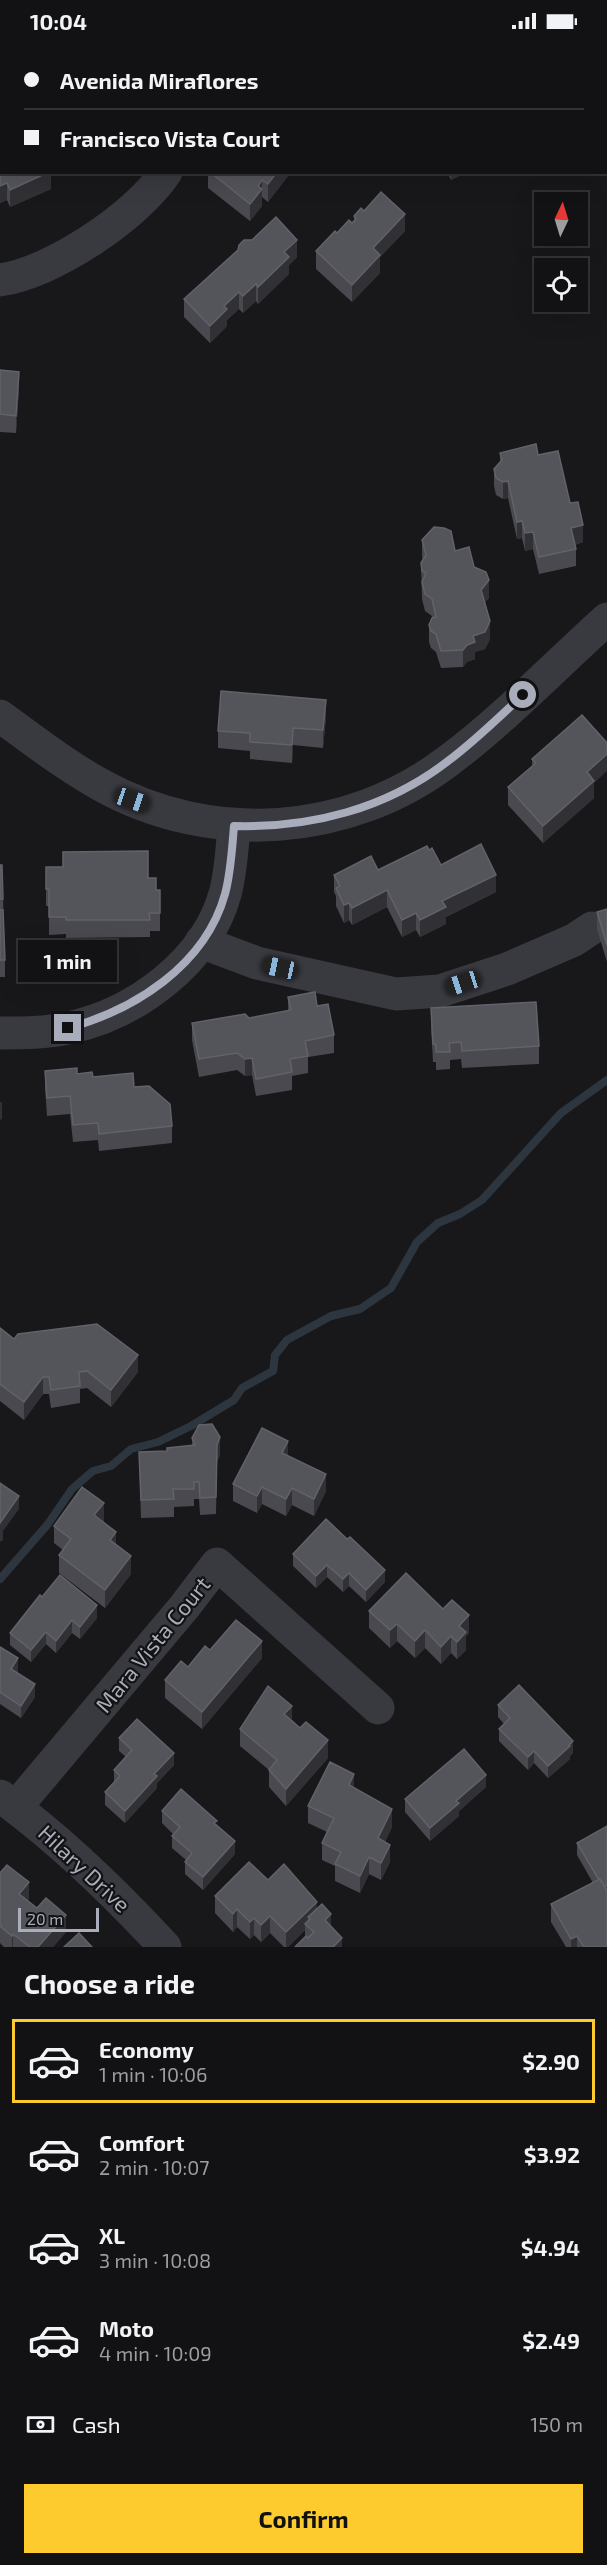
<!DOCTYPE html>
<html lang="en">
<head>
<meta charset="utf-8">
<style>
  body { margin:0; font-family:"Exo 2",sans-serif; background:#1b1b1d; color:#f1f3f6; height:100vh; display:flex; flex-direction:column; font-size:22px; white-space:nowrap }
  * { box-sizing:border-box; margin:0 }
  p { font-size:20px; color:#9c9ea0 }
  .icon { flex:none; width:33px; height:33px; fill:none; stroke:currentColor; stroke-width:2; stroke-linecap:round; stroke-linejoin:round }
  .map { position:relative; height:1905px; overflow:hidden }
  .panel { display:flex; flex-direction:column; background:#121214; flex:1 }
  .panel>* { flex:none }
  .guide { position:absolute; left:0px; top:0px; width:608px; height:132px; box-shadow:0 6px 24px #0002,0 0 0 2px #313234; display:grid; align-content:center; height:132px; padding:0 24px; background:#121214 }
  .needle { width:39px; rotate:4deg }
  .controls { position:absolute; left:534px; top:150px; display:grid; gap:12px }
  .controls a { display:grid; place-items:center; width:54px; height:54px; border-radius:0px; background:#121214; box-shadow:0 6px 24px #0002,0 0 0 2px #313234; font-size:30px }
  .scale { position:absolute; left:18px; bottom:15px; width:81px; box-sizing:border-box; padding-left:6px; border:3px solid #a9adbb; border-top:0; font-size:16px; line-height:21px; white-space:nowrap; color:#a9adbb; -webkit-text-stroke:4px #131315; paint-order:stroke }
  .end { position:absolute; width:27px; height:27px; margin:-14px; border:8px solid #a9adbb; background:#111; box-shadow:0 0 0 3px #111 }
  .from { border-radius:50% }
  .bubble { position:absolute; height:42px; border-radius:0px; background:#121214; box-shadow:0 6px 24px #0002,0 0 0 2px #313234; font-size:20px; font-weight:700; line-height:42px; text-align:center }
  .car { position:absolute; width:18px; height:36px; margin:-18px -9px; border-radius:8px; box-shadow:0 0 4px 2px #0007; background:linear-gradient(#222 24%,#8ab4d8 0 40%,#222 0 76%,#8ab4d8 0 86%,#222 0) }
  .guide b { display:flex; align-items:center; gap:21px; height:57px; font-size:22px }
  .guide b+b { border-top:2px solid #313234 }
  .guide i { width:15px; height:15px; background:#f1f3f6 }
  ul { padding:0; list-style:none }
  li { display:flex; align-items:center; gap:18px; height:84px; margin:0 12px 9px; padding:0 12px; border:3px solid transparent; border-radius:0px }
  li div { flex:1 }
  li b { display:block; font-size:22px }
  li em { font-style:normal; font-weight:700 }
  li.current { border-color:#fdcb2d }
  li>.icon { width:54px; height:54px; stroke-width:1.5 }
  h2 { padding:0 24px; font-size:27px; line-height:72px }
  .pay { display:flex; align-items:center; gap:15px; height:66px; padding:0 24px; font-size:22px }
  .pay p { margin-inline-start:auto }
  .button { display:flex; gap:12px; margin-top:auto; padding:12px 24px }
  .button a { flex:1; height:69px; border-radius:0px; background:#fdcb2d; color:#111; font-size:24px; font-weight:700; line-height:69px; text-align:center }
  .status { display:flex; justify-content:space-between; align-items:center; height:42px; padding:0 30px; background:#121214; direction:ltr }
  .status svg { height:16px; fill:currentColor }
  .map>svg:first-child { display:block }
</style>
</head>
<body>
<div class="status"><b>10:04</b><svg viewBox="0 0 49 12"><path d="M0 12V9h3v3zM5 12V6h3v6zM10 12V3h3v9zM15 12V0h3v12zM26 1h20v11H26zM47 4h2v5h-2z"/></svg></div>
<div class="map">
<svg width="607" height="1905" viewBox="0 0 607 1905">
  <rect width="100%" height="100%" fill="#18181a"/>
  <g fill="none" stroke-linecap="round" stroke-linejoin="round">
    <polyline stroke="#2d353f" stroke-width="8" points="0,1537 48,1482 72,1447 93,1429 111,1424 131,1407 158,1400 191,1384 234,1358 242,1346 273,1329 275,1313 287,1298 331,1274 360,1267 391,1246 417,1200 438,1181 460,1172 482,1158 561,1071 607,1038"/>
    <g stroke="#393940" stroke-width="33">
      <polyline points="222,0 222,2"/>
      <path d="M0,238c52,-7 137,-64 166,-108"/>
      <path d="M0,674c33,24 65,49 101,69 110,61 247,52 347,-24 55,-41 108,-96 159,-142"/>
      <polyline points="201,900 257,921 396,952 440,949 507,927 574,898 592,886"/>
      <path d="M0,991c23,0 46,0 68,-5 67,-14 138,-66 157,-134 6,-22 7,-46 9,-68"/>
      <path d="M0,1754c61,44 114,96 165,151"/>
      <polyline points="16,1765 185,1564 217,1522 378,1666"/>
    </g>
  </g>
  <g fill="#49494f">
    <polygon points="0,66 49,130 51,130 51,147 10,165 7,158 0,161"/>
    <polygon points="208,130 291,130 268,160 262,155 262,164 250,179 208,146"/>
    <polygon points="447,130 467,130 451,138"/>
    <polygon points="364,169 405,189 380,215 380,231 352,260 316,227 316,209 337,191 352,181 354,180 354,174"/>
    <polygon points="297,215 289,223 289,232 258,262 256,259 243,271 239,267 227,278 227,284 210,301 184,275 184,257"/>
    <polygon points="0,328 19,347 16,391 0,390"/>
    <polygon points="500,411 538,413 570,461 583,500 575,503 576,507 576,524 539,532 533,507 525,509 522,496 517,497 508,456 503,457 496,453 494,444 494,427 500,420"/>
    <polygon points="422,498 455,509 474,525 489,556 485,560 490,597 485,607 475,610 475,617 467,620 463,625 441,626 436,610 431,606 429,600 429,583 432,576 432,574 425,569 422,557 421,521 423,519 422,515"/>
    <polygon points="326,675 323,706 293,703 292,721 250,717 250,709 218,706 218,689"/>
    <polygon points="532,717 594,741 594,756 543,801 508,763 508,745 532,725"/>
    <polygon points="429,808 441,823 496,850 446,875 446,882 420,895 416,888 402,895 387,865 352,883 349,878 344,881 336,864 336,854 334,850 334,833 378,828"/>
    <polygon points="0,823 2,823 5,918 5,935 0,935"/>
    <polygon points="46,825 148,836 156,848 160,848 160,889 150,889 150,895 66,896 66,892 49,893 49,864 46,864"/>
    <polygon points="607,867 607,920 597,887 597,870"/>
    <polygon points="288,955 317,964 334,993 334,1011 308,1015 308,1031 292,1034 292,1048 256,1054 252,1033 245,1034 237,1028 199,1035 192,998 192,981 249,976 288,969"/>
    <polygon points="431,966 539,1004 539,1022 462,1026 461,1017 450,1018 450,1027 436,1028 436,1020 433,1020 431,984"/>
    <polygon points="45,1029 77,1032 134,1045 172,1084 172,1101 99,1109 98,1098 73,1100 70,1072 47,1074 45,1046"/>
    <polygon points="0,1286 14,1297 138,1330 111,1365 87,1346 80,1347 80,1361 51,1366 49,1352 43,1352 24,1378 0,1359"/>
    <polygon points="192,1396 220,1413 217,1420 216,1472 200,1473 199,1457 194,1457 194,1464 174,1465 174,1475 141,1476 139,1410 167,1409 192,1403"/>
    <polygon points="288,1413 326,1449 314,1474 292,1463 286,1474 262,1462 257,1471 233,1459 233,1442"/>
    <polygon points="104,1478 103,1480 131,1532 105,1566 59,1531 59,1513 63,1508 54,1501 54,1484"/>
    <polygon points="293,1512 385,1540 366,1560 349,1544 343,1550 327,1535 316,1546 293,1524"/>
    <polygon points="42,1555 97,1576 80,1597 72,1591 56,1611 46,1602 31,1620 10,1603 10,1591"/>
    <polygon points="369,1569 469,1591 466,1594 466,1608 457,1617 451,1611 441,1622 425,1606 415,1616 397,1599 390,1606 369,1586"/>
    <polygon points="0,1605 18,1629 17,1631 35,1655 21,1676 0,1662"/>
    <polygon points="210,1608 262,1616 202,1687 165,1656 165,1638 188,1625"/>
    <polygon points="498,1663 573,1711 570,1714 570,1717 548,1736 534,1721 528,1728 499,1699 499,1687 504,1682 498,1675"/>
    <polygon points="292,1678 328,1716 286,1764 269,1745 269,1728 240,1704 240,1687"/>
    <polygon points="119,1696 174,1723 157,1741 157,1746 125,1781 105,1763 105,1750 114,1741 114,1728 126,1715 119,1709"/>
    <polygon points="354,1745 392,1785 385,1800 390,1820 381,1838 369,1832 360,1851 335,1839 335,1824 322,1818 322,1801 327,1790 308,1781 308,1764"/>
    <polygon points="486,1745 459,1769 459,1774 430,1799 405,1770 405,1757"/>
    <polygon points="162,1769 217,1783 235,1812 203,1848 185,1832 185,1820 186,1818 172,1806 172,1794 173,1792 162,1781"/>
    <polygon points="607,1784 607,1905 566,1905 551,1880 551,1862 593,1841 577,1813 577,1801"/>
    <polygon points="0,1831 29,1858 28,1859 66,1890 53,1905 4,1905 0,1901"/>
    <polygon points="268,1838 317,1867 331,1885 342,1905 305,1895 305,1888 288,1905 284,1905 270,1891 261,1900 254,1893 250,1897 237,1885 233,1890 215,1871 215,1854"/>
  </g>
  <g fill="#313135">
    <polygon points="316,0 374,0 369,2 311,2"/>
    <polygon points="49,130 51,130 51,147 10,165 10,148"/>
    <polygon points="277,130 291,130 268,160 268,142"/>
    <polygon points="451,130 467,130 451,138"/>
    <polygon points="262,138 262,164 250,179 250,162 258,144"/>
    <polygon points="7,141 7,158 0,161 0,144"/>
    <polygon points="405,172 405,189 380,215 380,231 352,260 352,243 373,206"/>
    <polygon points="297,198 297,215 289,223 289,232 258,262 258,245 284,210"/>
    <polygon points="256,242 256,259 243,271 243,254"/>
    <polygon points="239,250 239,267 227,278 227,284 210,301 210,284 224,264"/>
    <polygon points="19,330 19,347 16,391 16,374"/>
    <polygon points="508,439 508,456 503,457 503,440"/>
    <polygon points="522,479 522,496 517,497 517,480"/>
    <polygon points="583,483 583,500 571,504 571,486"/>
    <polygon points="533,490 533,507 525,509 525,491"/>
    <polygon points="489,538 489,556 481,565 481,548"/>
    <polygon points="490,579 490,597 485,607 475,610 475,617 467,620 463,625 463,608 473,594"/>
    <polygon points="326,658 326,675 323,706 323,688"/>
    <polygon points="293,686 293,703 292,721 292,703"/>
    <polygon points="607,712 607,729 594,741 594,756 543,801 543,784 587,730"/>
    <polygon points="496,833 496,850 446,875 446,882 420,895 420,878 442,859"/>
    <polygon points="387,848 387,865 352,883 352,866"/>
    <polygon points="349,861 349,878 344,881 344,863"/>
    <polygon points="416,871 416,888 402,895 402,878"/>
    <polygon points="252,1016 252,1033 245,1034 245,1017"/>
    <polygon points="0,1060 2,1060 2,1077 0,1078"/>
    <polygon points="138,1313 138,1330 111,1365 111,1348"/>
    <polygon points="43,1335 43,1352 24,1378 24,1360"/>
    <polygon points="220,1395 220,1413 217,1420 216,1472 217,1403"/>
    <polygon points="288,1399 288,1416 282,1411"/>
    <polygon points="326,1432 326,1449 314,1474 314,1457"/>
    <polygon points="262,1445 262,1462 257,1471 257,1454"/>
    <polygon points="292,1446 292,1463 286,1474 286,1457"/>
    <polygon points="19,1454 19,1467 3,1489 3,1498 0,1500 0,1481"/>
    <polygon points="104,1461 104,1478 94,1490 94,1473"/>
    <polygon points="116,1490 116,1507 110,1498"/>
    <polygon points="131,1514 131,1532 105,1566 105,1548"/>
    <polygon points="327,1523 327,1535 316,1546 316,1534"/>
    <polygon points="385,1528 385,1540 366,1560 366,1548"/>
    <polygon points="349,1531 349,1544 343,1550 343,1537"/>
    <polygon points="97,1563 97,1576 80,1597 80,1585"/>
    <polygon points="469,1573 469,1591 466,1594 466,1608 457,1617 457,1600 459,1584"/>
    <polygon points="72,1578 72,1591 56,1611 56,1599"/>
    <polygon points="397,1582 397,1599 390,1606 390,1588"/>
    <polygon points="425,1588 425,1606 415,1616 415,1599"/>
    <polygon points="46,1590 46,1602 31,1620 31,1608"/>
    <polygon points="451,1594 451,1611 441,1622 441,1605"/>
    <polygon points="262,1599 262,1616 202,1687 202,1670"/>
    <polygon points="18,1616 18,1629 11,1639 11,1627"/>
    <polygon points="35,1642 35,1655 21,1676 21,1664"/>
    <polygon points="292,1664 292,1681 284,1672"/>
    <polygon points="328,1698 328,1716 286,1764 286,1747"/>
    <polygon points="573,1699 573,1711 570,1714 570,1717 548,1736 548,1724"/>
    <polygon points="534,1709 534,1721 528,1728 528,1715"/>
    <polygon points="174,1711 174,1723 157,1741 157,1746 125,1781 125,1769 154,1732"/>
    <polygon points="354,1732 354,1749 349,1743"/>
    <polygon points="486,1733 486,1745 459,1769 459,1774 430,1799 430,1786 456,1759"/>
    <polygon points="392,1767 392,1785 378,1814 378,1796"/>
    <polygon points="235,1799 235,1812 203,1848 203,1835"/>
    <polygon points="390,1803 390,1820 381,1838 381,1821"/>
    <polygon points="369,1815 369,1832 360,1851 360,1834"/>
    <polygon points="29,1840 29,1858 19,1869 19,1852"/>
    <polygon points="317,1860 317,1877 308,1875 308,1885 305,1882 305,1888 288,1905 286,1905 286,1890"/>
    <polygon points="237,1867 237,1885 233,1890 233,1872"/>
    <polygon points="331,1872 331,1889 325,1878"/>
    <polygon points="66,1873 66,1890 53,1905 38,1905"/>
    <polygon points="270,1874 270,1891 261,1900 261,1883"/>
    <polygon points="254,1876 254,1893 250,1897 250,1880"/>
    <polygon points="13,1892 13,1905 12,1905 12,1894"/>
    <polygon points="577,1894 577,1905 571,1905 571,1897"/>
    <polygon points="342,1896 342,1905 333,1905"/>
  </g>
  <g fill="#54545b" stroke="#61626a" stroke-width="1.5">
    <polygon points="111,0 139,0 142,2 110,2"/>
    <polygon points="301,0 316,0 311,2 302,2"/>
    <polygon points="0,66 2,66 2,130 49,130 10,148 7,141 0,144"/>
    <polygon points="210,130 277,130 268,142 262,138 258,144 262,147 250,162"/>
    <polygon points="381,150 405,172 373,206 380,213 352,243 316,209 335,189 337,191 349,178 352,181 356,177 354,174 361,166 364,169"/>
    <polygon points="276,175 297,198 284,210 289,215 258,245 256,242 243,254 239,250 224,264 227,267 210,284 184,257 238,208 239,203 244,198 252,198"/>
    <polygon points="0,328 19,330 16,374 0,372"/>
    <polygon points="536,402 538,413 558,409 570,461 578,460 583,483 571,486 576,507 539,515 533,490 525,491 522,479 517,480 508,439 503,440 496,436 494,427 502,418 500,411"/>
    <polygon points="434,485 444,486 451,489 455,509 469,505 474,525 486,530 489,538 481,548 490,579 485,590 473,594 475,600 467,603 463,608 441,609 436,592 431,589 429,583 432,576 436,575 432,557 425,552 422,540 426,531 422,529 421,521 426,513 422,498"/>
    <polygon points="221,649 326,658 323,688 293,686 292,703 250,700 250,691 218,689"/>
    <polygon points="582,673 607,701 607,712 587,730 594,739 543,784 508,745 536,721 532,717"/>
    <polygon points="481,802 496,833 442,859 446,865 420,878 416,871 402,878 387,848 352,866 349,861 344,863 336,846 340,844 334,833 371,814 378,828 427,804 429,808 432,806 441,823"/>
    <polygon points="148,809 148,836 156,836 156,848 160,848 160,871 149,871 150,878 66,878 66,875 49,875 49,847 46,847 46,825 63,825 63,810"/>
    <polygon points="0,823 2,823 3,857 0,857"/>
    <polygon points="607,867 607,903 597,870"/>
    <polygon points="0,868 3,868 5,918 0,918"/>
    <polygon points="315,950 317,964 328,962 334,993 305,999 308,1014 290,1017 292,1030 256,1037 252,1016 245,1017 237,1011 199,1017 192,981 245,972 249,976 291,968 288,955"/>
    <polygon points="536,960 539,1004 462,1009 461,1000 449,1001 450,1010 436,1010 436,1003 433,1002 431,966"/>
    <polygon points="77,1026 77,1032 92,1030 93,1035 133,1031 134,1045 149,1044 170,1062 172,1084 99,1092 98,1081 73,1083 70,1054 47,1056 45,1029"/>
    <polygon points="97,1282 138,1313 111,1348 87,1329 79,1330 80,1344 51,1348 49,1335 43,1335 24,1360 0,1342 0,1286 14,1297 18,1292"/>
    <polygon points="212,1382 220,1395 217,1403 216,1455 200,1456 199,1440 194,1440 194,1447 173,1447 174,1457 141,1458 139,1410 167,1409 167,1406 195,1403 192,1396 199,1383"/>
    <polygon points="262,1386 288,1399 282,1411 326,1432 314,1457 292,1446 286,1457 262,1445 257,1454 233,1442"/>
    <polygon points="0,1441 19,1454 0,1481"/>
    <polygon points="82,1445 104,1461 94,1473 116,1490 110,1498 131,1514 105,1548 59,1513 71,1497 54,1484"/>
    <polygon points="326,1477 347,1497 350,1495 385,1528 366,1548 349,1531 343,1537 327,1523 316,1534 293,1512"/>
    <polygon points="406,1531 443,1567 452,1558 469,1573 459,1584 466,1590 457,1600 451,1594 441,1605 425,1588 415,1599 397,1582 390,1588 369,1569"/>
    <polygon points="60,1533 97,1563 80,1585 72,1578 56,1599 46,1590 31,1608 10,1591 40,1553 42,1555"/>
    <polygon points="236,1578 262,1599 202,1670 165,1638 181,1619 188,1625 205,1604 210,1608"/>
    <polygon points="0,1605 18,1616 11,1627 35,1642 21,1664 0,1650"/>
    <polygon points="519,1643 573,1699 569,1703 570,1704 548,1724 534,1709 528,1715 499,1687 510,1676 498,1663"/>
    <polygon points="268,1644 292,1664 284,1672 300,1686 306,1680 328,1698 286,1747 269,1728 277,1718 240,1687"/>
    <polygon points="137,1677 174,1711 154,1732 157,1734 125,1769 105,1750 120,1734 114,1728 132,1708 119,1696"/>
    <polygon points="464,1707 486,1733 456,1759 459,1761 430,1786 405,1757"/>
    <polygon points="330,1720 354,1732 349,1743 392,1767 378,1796 390,1803 381,1821 369,1815 360,1834 335,1822 341,1810 322,1801 334,1776 308,1764"/>
    <polygon points="181,1747 217,1779 214,1781 235,1799 203,1835 185,1820 192,1811 172,1794 180,1785 162,1769"/>
    <polygon points="607,1784 607,1843 604,1845 600,1837 599,1838 577,1801"/>
    <polygon points="249,1820 268,1838 284,1822 317,1860 286,1890 270,1874 261,1883 254,1876 250,1880 237,1867 233,1872 215,1854"/>
    <polygon points="7,1823 29,1840 19,1852 37,1866 46,1856 66,1873 38,1905 30,1905 13,1892 12,1894 0,1884 0,1831"/>
    <polygon points="600,1837 607,1849 607,1905 584,1905 577,1894 571,1897 551,1862"/>
    <polygon points="322,1862 331,1872 325,1878 342,1896 333,1905 295,1905 306,1894 308,1896 314,1890 305,1882 310,1877 308,1875"/>
    <polygon points="79,1891 92,1905 64,1905"/>
  </g>
  <g fill="none" stroke-linecap="round" stroke-linejoin="round">
    <path stroke="#a9adbb" stroke-width="8" d="M68,986c66,-18 137,-62 157,-134 6,-22 7,-46 9,-68 77,2 152,-17 214,-65 27,-20 51,-44 75,-66"/>
  </g>
  <g text-anchor="middle" dominant-baseline="central" stroke-width="4.5" stroke-linejoin="round" paint-order="stroke">
    <g font-size="22" fill="#a9adbb" stroke="#131315">
      <text transform="translate(152 1602) rotate(-51)">Mara Vista Court</text>
      <text transform="translate(85 1826) rotate(43)">Hilary Drive</text>
    </g>
  </g>
</svg>
<div class="controls">
<a><svg class="needle" viewBox="-14 -14 28 28"><path d="M0-13l5 13h-10z" fill="#e53935"/><path d="M0 13l5-13h-10z" fill="#9c9ea0"/></svg></a>
<a><svg class="icon" aria-label="locate" viewBox="0 0 24 24"><circle cx="12" cy="12" r="6"/><path d="M12 2v4M12 18v4M2 12h4M18 12h4"/></svg></a>
</div>
<div class="scale">20 m</div>
<i class="end from" style="left:523px;top:653px"></i>
<i class="end" style="left:68px;top:986px"></i>
<div class="bubble" style="left:18px;top:898px;width:99px">1 min</div>
<i class="car" style="left:132px;top:758px;rotate:109deg"></i>
<i class="car" style="left:280px;top:926px;rotate:282deg"></i>
<i class="car" style="left:463px;top:941px;rotate:252deg"></i>
<div class="guide">
<b><i class="from"></i>Avenida Miraflores</b>
<b><i></i>Francisco Vista Court</b>
</div>
</div>
<section class="panel">
<h2>Choose a ride</h2>
<ul>
<li class="current"><svg class="icon" aria-label="car" viewBox="0 0 24 24"><path d="M5 17H2v-5l4-1 3-4h7l3 4 3 1v5h-3M9 17h6M6 11h13"/><circle cx="7" cy="17" r="2"/><circle cx="17" cy="17" r="2"/></svg><div><b>Economy</b><p>1 min · 10:06</p></div><em>$2.90</em></li>
<li><svg class="icon" aria-label="car" viewBox="0 0 24 24"><path d="M5 17H2v-5l4-1 3-4h7l3 4 3 1v5h-3M9 17h6M6 11h13"/><circle cx="7" cy="17" r="2"/><circle cx="17" cy="17" r="2"/></svg><div><b>Comfort</b><p>2 min · 10:07</p></div><em>$3.92</em></li>
<li><svg class="icon" aria-label="car" viewBox="0 0 24 24"><path d="M5 17H2v-5l4-1 3-4h7l3 4 3 1v5h-3M9 17h6M6 11h13"/><circle cx="7" cy="17" r="2"/><circle cx="17" cy="17" r="2"/></svg><div><b>XL</b><p>3 min · 10:08</p></div><em>$4.94</em></li>
<li><svg class="icon" aria-label="car" viewBox="0 0 24 24"><path d="M5 17H2v-5l4-1 3-4h7l3 4 3 1v5h-3M9 17h6M6 11h13"/><circle cx="7" cy="17" r="2"/><circle cx="17" cy="17" r="2"/></svg><div><b>Moto</b><p>4 min · 10:09</p></div><em>$2.49</em></li>
</ul>
<div class="pay"><svg class="icon" aria-label="cash" viewBox="0 0 24 24"><path d="M3 7h18v10H3z"/><circle cx="12" cy="12" r="2"/></svg>Cash<p>150 m</p></div>
<div class="button"><a>Confirm</a></div>
</section>
</body>
</html>
